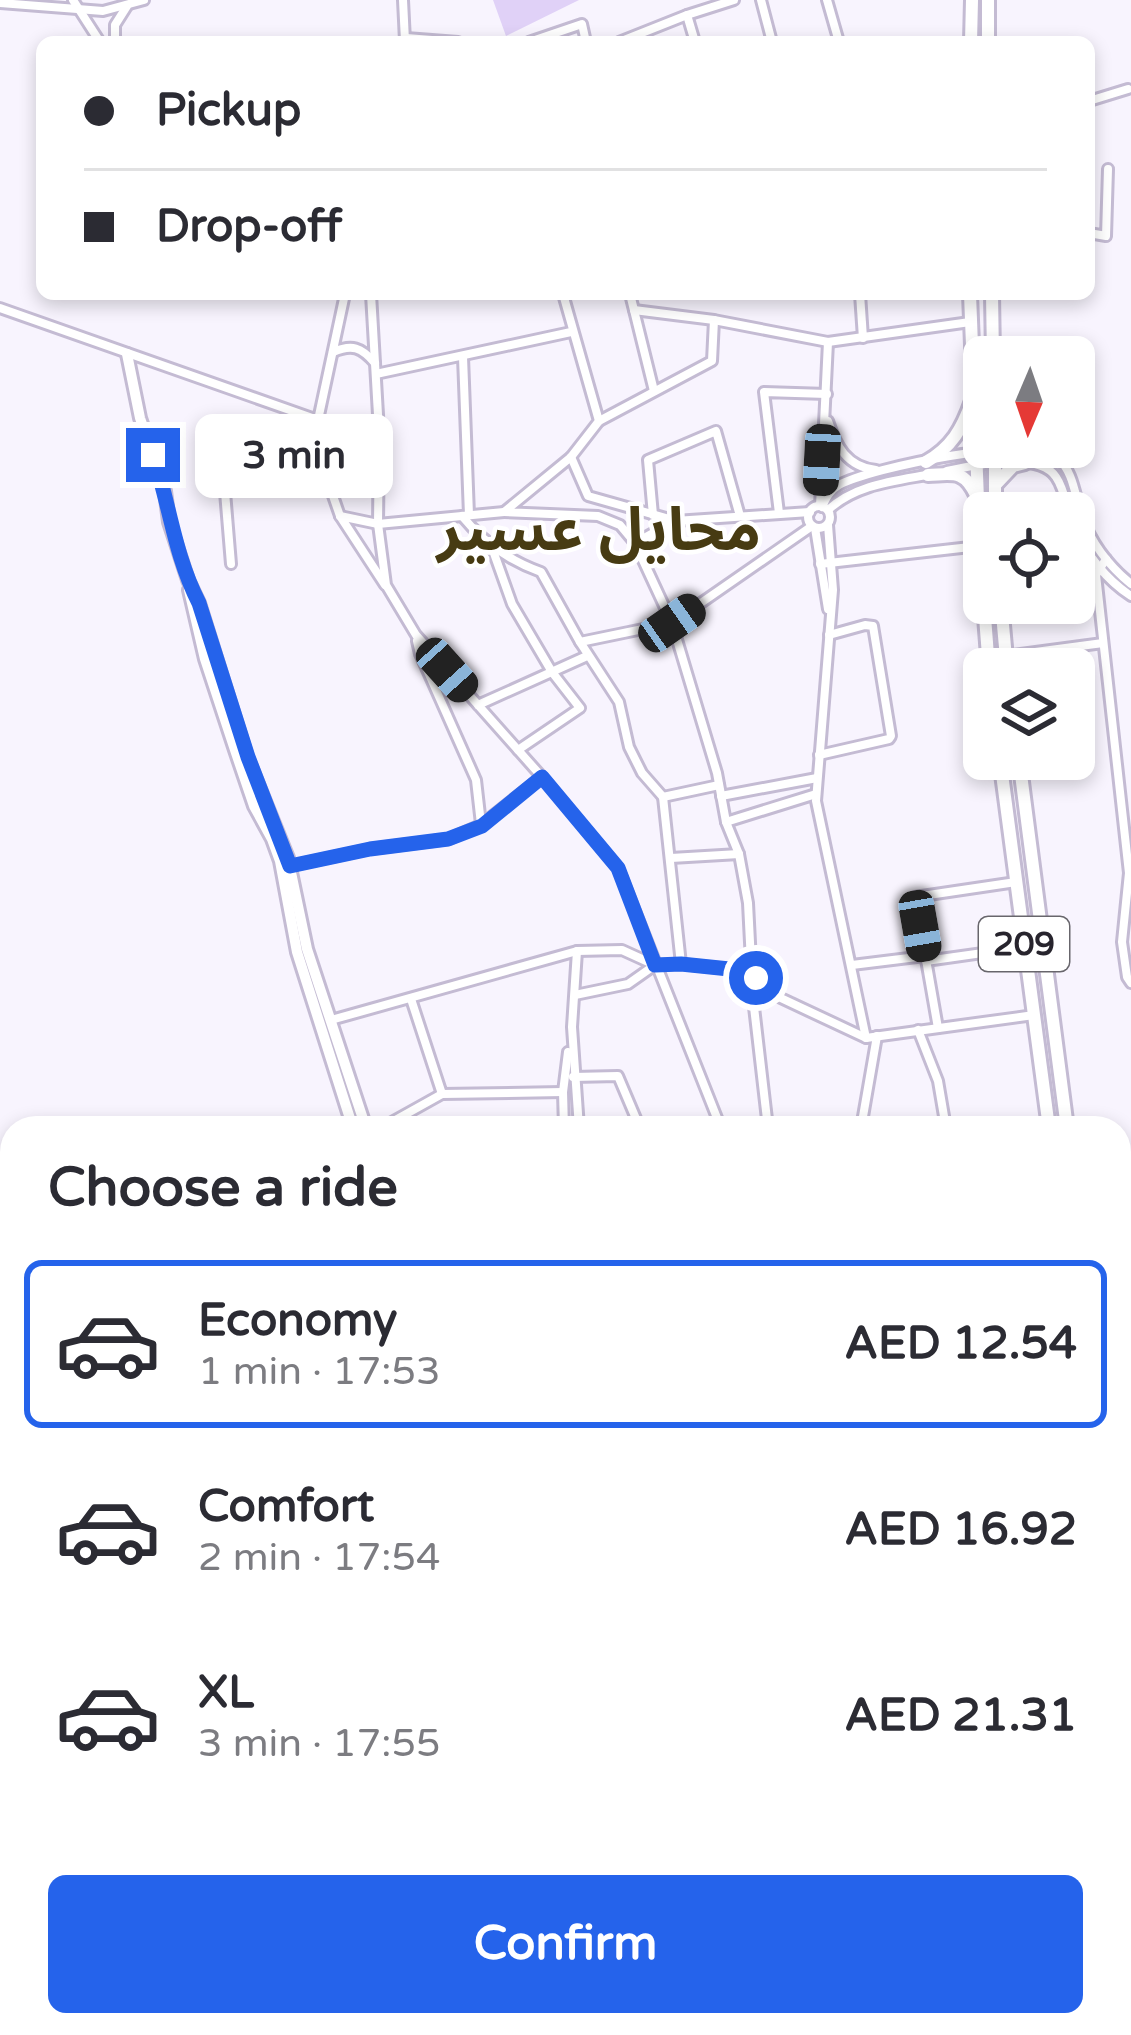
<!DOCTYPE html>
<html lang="en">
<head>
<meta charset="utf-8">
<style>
  body { margin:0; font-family:"Varela Round","Noto Sans Arabic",sans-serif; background:#f2f2f3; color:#2b2b33; height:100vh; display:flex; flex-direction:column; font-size:45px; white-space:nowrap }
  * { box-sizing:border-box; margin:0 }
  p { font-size:39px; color:#7c7c81 }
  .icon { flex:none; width:66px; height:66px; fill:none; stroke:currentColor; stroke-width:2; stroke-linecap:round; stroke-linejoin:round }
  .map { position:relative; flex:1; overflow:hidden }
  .drawer { position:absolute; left:0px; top:1116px; width:1131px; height:921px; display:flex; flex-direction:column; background:#fff; border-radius:36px 36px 0 0; box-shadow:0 6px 18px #0003 }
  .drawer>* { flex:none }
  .top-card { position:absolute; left:36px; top:36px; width:1059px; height:264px; border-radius:18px; box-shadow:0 6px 18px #0003; display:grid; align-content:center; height:264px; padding:0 48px; background:#fff }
  .needle { width:78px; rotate:182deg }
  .buttons { position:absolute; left:963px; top:336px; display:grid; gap:24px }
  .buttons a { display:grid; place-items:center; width:132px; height:132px; border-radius:18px; background:#fff; box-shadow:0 6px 18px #0003; font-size:60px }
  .end { position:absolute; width:54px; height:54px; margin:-27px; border:15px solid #2563eb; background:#fff; box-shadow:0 0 0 6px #fff }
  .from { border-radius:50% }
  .bubble { position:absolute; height:84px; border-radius:18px; background:#fff; box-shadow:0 6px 18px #0003; font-size:39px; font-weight:700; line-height:84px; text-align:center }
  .car { position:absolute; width:36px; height:72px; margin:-36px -18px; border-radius:15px; box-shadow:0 0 9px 3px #0007; background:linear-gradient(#222 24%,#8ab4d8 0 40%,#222 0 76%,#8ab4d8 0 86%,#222 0) }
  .top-card b { display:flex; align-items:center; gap:42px; height:114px; font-size:45px }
  .top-card b+b { border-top:3px solid #e1e1e2 }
  .top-card i { width:30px; height:30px; background:#2b2b33 }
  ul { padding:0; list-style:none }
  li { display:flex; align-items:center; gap:36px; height:168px; margin:0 24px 18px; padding:0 24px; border:6px solid transparent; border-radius:18px }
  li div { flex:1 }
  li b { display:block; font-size:45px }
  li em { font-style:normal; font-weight:700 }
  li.active { border-color:#2563eb }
  li>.icon { width:108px; height:108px; stroke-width:1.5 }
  h2 { padding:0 48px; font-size:54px; line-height:144px }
  .primary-button { display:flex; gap:24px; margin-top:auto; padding:24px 48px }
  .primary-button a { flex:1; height:138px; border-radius:18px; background:#2563eb; color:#fff; font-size:48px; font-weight:700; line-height:138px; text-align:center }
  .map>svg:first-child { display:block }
</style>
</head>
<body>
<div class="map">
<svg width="1131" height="2035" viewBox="0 0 1131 2035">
  <rect width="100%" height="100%" fill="#f8f4fe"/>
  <polygon fill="#e0d1f7" points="493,0 579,0 506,36"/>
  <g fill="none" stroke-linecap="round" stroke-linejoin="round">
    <defs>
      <g id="minor">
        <polyline points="73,0 100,42"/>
        <polyline points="403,0 405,41"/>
        <polyline points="761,0 772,42"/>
        <polyline points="827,0 839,42"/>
        <polyline points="0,3 103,11 144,0"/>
        <polyline points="687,15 695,42"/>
        <polyline points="406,38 458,42"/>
        <polyline points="115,42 115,25 127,6"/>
        <polyline points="529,42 582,24 586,42"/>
        <polyline points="619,42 687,15 734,0"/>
        <polyline points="1089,101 1128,89"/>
        <polyline points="1089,233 1106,236 1108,169"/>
        <polyline points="371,294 379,432 378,524 386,585 416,635 542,777 618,868 721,1128"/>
        <polyline points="563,294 599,421 571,457 504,512 598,516 620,525 635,543 672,623 717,773 726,822 739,854 748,903 751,962"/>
        <polyline points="630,294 654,391"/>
        <polyline points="860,294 863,338"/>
        <polyline points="0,308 318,420 345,294"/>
        <polyline points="634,310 714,320 828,342 970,322"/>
        <path d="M333,352c19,-8 28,-5 42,11"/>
        <polyline points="463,357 469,515"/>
        <polyline points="376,374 571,332"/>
        <polyline points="599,421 712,361 714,320"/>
        <path d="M828,421c8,25 19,46 48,49"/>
        <polyline points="379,432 318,420 316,447 340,516 385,585"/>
        <polyline points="571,457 588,496 673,520"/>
        <path d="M947,471c27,-6 91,-20 109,6 7,10 10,25 13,36"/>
        <circle cx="819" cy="517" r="11"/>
        <polyline points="820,506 828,342"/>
        <path d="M822,507c4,-9 8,-17 17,-22 31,-17 192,-51 218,-28 17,15 18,40 25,60 10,27 27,49 49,67"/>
        <path d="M828,510c28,-26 67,-29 104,-36"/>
        <polyline points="779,513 764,392 827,394"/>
        <polyline points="653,515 648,460 716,431 740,516"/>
        <polyline points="340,516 378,524 504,512"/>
        <path d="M462,516c21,26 48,45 79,56l39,70 92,-19 140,-97"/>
        <polyline points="828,525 833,590 816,801 866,1038"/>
        <path d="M1074,527c13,28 30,51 57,69"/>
        <polyline points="815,528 828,609"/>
        <polyline points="635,543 675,521 810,512"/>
        <polyline points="491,545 512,604 552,672 580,708 518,750"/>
        <polyline points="1074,555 1086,552"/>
        <polyline points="1106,559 1096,575 1129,873 1122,942 1127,977 1131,983"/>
        <polyline points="231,564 225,492 316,447"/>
        <polyline points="820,564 979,546"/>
        <polyline points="417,641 420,654 476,780 481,824"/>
        <polyline points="580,642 619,702 629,747 642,773 663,797"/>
        <polyline points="1005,656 1103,643"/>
        <polyline points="478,705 587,656"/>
        <polyline points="819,755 889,739 891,736 873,626 865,625 829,635"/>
        <polyline points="721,796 817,778"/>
        <polyline points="726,822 816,794"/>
        <polyline points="671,858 739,854"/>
        <polyline points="290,866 370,849 449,839 481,825 542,777"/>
        <polyline points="577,951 572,1027 579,1128"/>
        <polyline points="926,961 1025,947"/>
        <circle cx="749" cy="972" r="10"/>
        <polyline points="681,964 663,797 719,785"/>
        <polyline points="852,965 925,956"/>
        <polyline points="756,978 768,992 866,1038 1034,1015"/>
        <polyline points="751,981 768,1128"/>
        <polyline points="575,995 628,984 655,965"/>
        <polyline points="411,999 442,1094 563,1092"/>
        <polyline points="331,1020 577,951 622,950 655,965 681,964 739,970"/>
        <polyline points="938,1028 915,897 1016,882"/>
        <polyline points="918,1030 938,1081 946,1128"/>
        <polyline points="573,1077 618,1076 640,1128"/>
        <polyline points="381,1128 442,1094"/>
        <polyline points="564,1128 563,1092 568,1052"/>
        <polyline points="861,1128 877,1036"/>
        <polyline points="0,1508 12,1540"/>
        <polyline points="1119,1579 1131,1577"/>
        <polyline points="1119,1689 1131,1695"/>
        <polyline points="1119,1721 1131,1733"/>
        <polyline points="1119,1766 1131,1764"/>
        <polyline points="166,2025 170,2035"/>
        <polyline points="1088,2025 1091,2035"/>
        <polyline points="353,2035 384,2027 385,2035"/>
        <polyline points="519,2035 522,2025"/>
      </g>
      <g id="tertiary">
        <polyline points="127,354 140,418 165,491 169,522 188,580 199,603 247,757 288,858 307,949 366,1128"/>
        <polyline points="189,590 205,659 235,750 254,806 272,839 280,861 297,952 353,1128"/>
        <polyline points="620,2025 630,2035"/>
        <polyline points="636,2025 646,2035"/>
        <polyline points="883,2035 901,2025"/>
      </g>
      <g id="primary">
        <polyline points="971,42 972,0"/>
        <polyline points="988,42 988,0"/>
        <polyline points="970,294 980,551 989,669"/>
        <polyline points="992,294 993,357"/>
        <polyline points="995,447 995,513"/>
        <polyline points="1032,447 1034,448"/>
        <path d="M926,462c26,-15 36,-33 46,-61"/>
        <path d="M928,475c25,-1 36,-6 48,20"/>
        <polyline points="995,485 1013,466 1025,463"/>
        <polyline points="1001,603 1007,669"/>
        <polyline points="1000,759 1049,1128"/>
        <polyline points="1019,759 1067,1128"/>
        <polyline points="1119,1466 1131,1501"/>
        <polyline points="1119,1536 1131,1572"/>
        <polyline points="1119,1916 1131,1908"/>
        <polyline points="1119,1938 1131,1931"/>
        <polyline points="928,2035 945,2025"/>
        <polyline points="956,2035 973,2025"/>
      </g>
    </defs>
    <use href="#minor" stroke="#c4bbd3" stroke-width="14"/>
    <use href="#tertiary" stroke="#c4bbd3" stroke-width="16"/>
    <use href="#primary" stroke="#c4bbd3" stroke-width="18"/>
    <use href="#minor" stroke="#fff" stroke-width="8"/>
    <use href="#tertiary" stroke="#fff" stroke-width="10"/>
    <use href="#primary" stroke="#fff" stroke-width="12"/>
  </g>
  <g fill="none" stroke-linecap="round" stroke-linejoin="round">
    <path stroke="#2563eb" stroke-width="15" d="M153,455c17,50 21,99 46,148l49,154 42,109 80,-17 78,-10 34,-13 60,-49 76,91 37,97 26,-1 58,6 5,-7 6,-1 8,6 -2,10"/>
  </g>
  <g text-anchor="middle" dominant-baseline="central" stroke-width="9" stroke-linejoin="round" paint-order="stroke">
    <rect fill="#fff" stroke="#68666c" stroke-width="3" x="979" y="917" width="90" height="54" rx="9"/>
    <g font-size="33" font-weight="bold" fill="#27242d">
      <text x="1024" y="944">209</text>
    </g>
    <g font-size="60" font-weight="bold" fill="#473b12" stroke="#fff">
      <text x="599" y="531">محايل عسير</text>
    </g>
  </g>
</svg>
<div class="buttons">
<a><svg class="needle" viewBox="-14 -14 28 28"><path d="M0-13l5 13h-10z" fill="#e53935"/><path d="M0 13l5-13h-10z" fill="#7c7c81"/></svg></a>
<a><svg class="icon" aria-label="locate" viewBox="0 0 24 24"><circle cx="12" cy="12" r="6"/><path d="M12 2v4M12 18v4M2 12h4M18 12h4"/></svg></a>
<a><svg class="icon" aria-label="layers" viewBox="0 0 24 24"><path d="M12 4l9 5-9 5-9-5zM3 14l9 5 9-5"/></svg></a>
</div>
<i class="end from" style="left:756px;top:978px"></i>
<i class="end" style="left:153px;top:455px"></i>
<div class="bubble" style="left:195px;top:414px;width:198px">3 min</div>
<i class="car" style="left:822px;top:460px;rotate:183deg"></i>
<i class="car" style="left:672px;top:623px;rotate:55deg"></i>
<i class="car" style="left:447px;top:670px;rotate:138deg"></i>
<i class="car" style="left:920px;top:926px;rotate:170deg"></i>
<div class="top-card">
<b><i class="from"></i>Pickup</b>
<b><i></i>Drop-off</b>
</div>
<section class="drawer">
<h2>Choose a ride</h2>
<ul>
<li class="active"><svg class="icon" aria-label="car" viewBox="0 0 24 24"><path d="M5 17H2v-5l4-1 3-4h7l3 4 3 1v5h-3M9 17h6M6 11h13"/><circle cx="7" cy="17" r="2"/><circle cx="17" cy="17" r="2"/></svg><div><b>Economy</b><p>1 min · 17:53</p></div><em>AED 12.54</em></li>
<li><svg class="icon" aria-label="car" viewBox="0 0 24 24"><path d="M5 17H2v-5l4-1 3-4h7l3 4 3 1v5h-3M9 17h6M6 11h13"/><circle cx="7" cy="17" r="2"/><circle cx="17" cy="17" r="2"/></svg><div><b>Comfort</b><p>2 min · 17:54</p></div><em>AED 16.92</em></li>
<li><svg class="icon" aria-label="car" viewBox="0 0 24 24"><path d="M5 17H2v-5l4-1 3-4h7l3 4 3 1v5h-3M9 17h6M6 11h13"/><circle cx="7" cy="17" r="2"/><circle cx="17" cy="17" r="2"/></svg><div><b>XL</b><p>3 min · 17:55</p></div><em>AED 21.31</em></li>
</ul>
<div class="primary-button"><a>Confirm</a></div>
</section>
</div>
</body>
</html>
